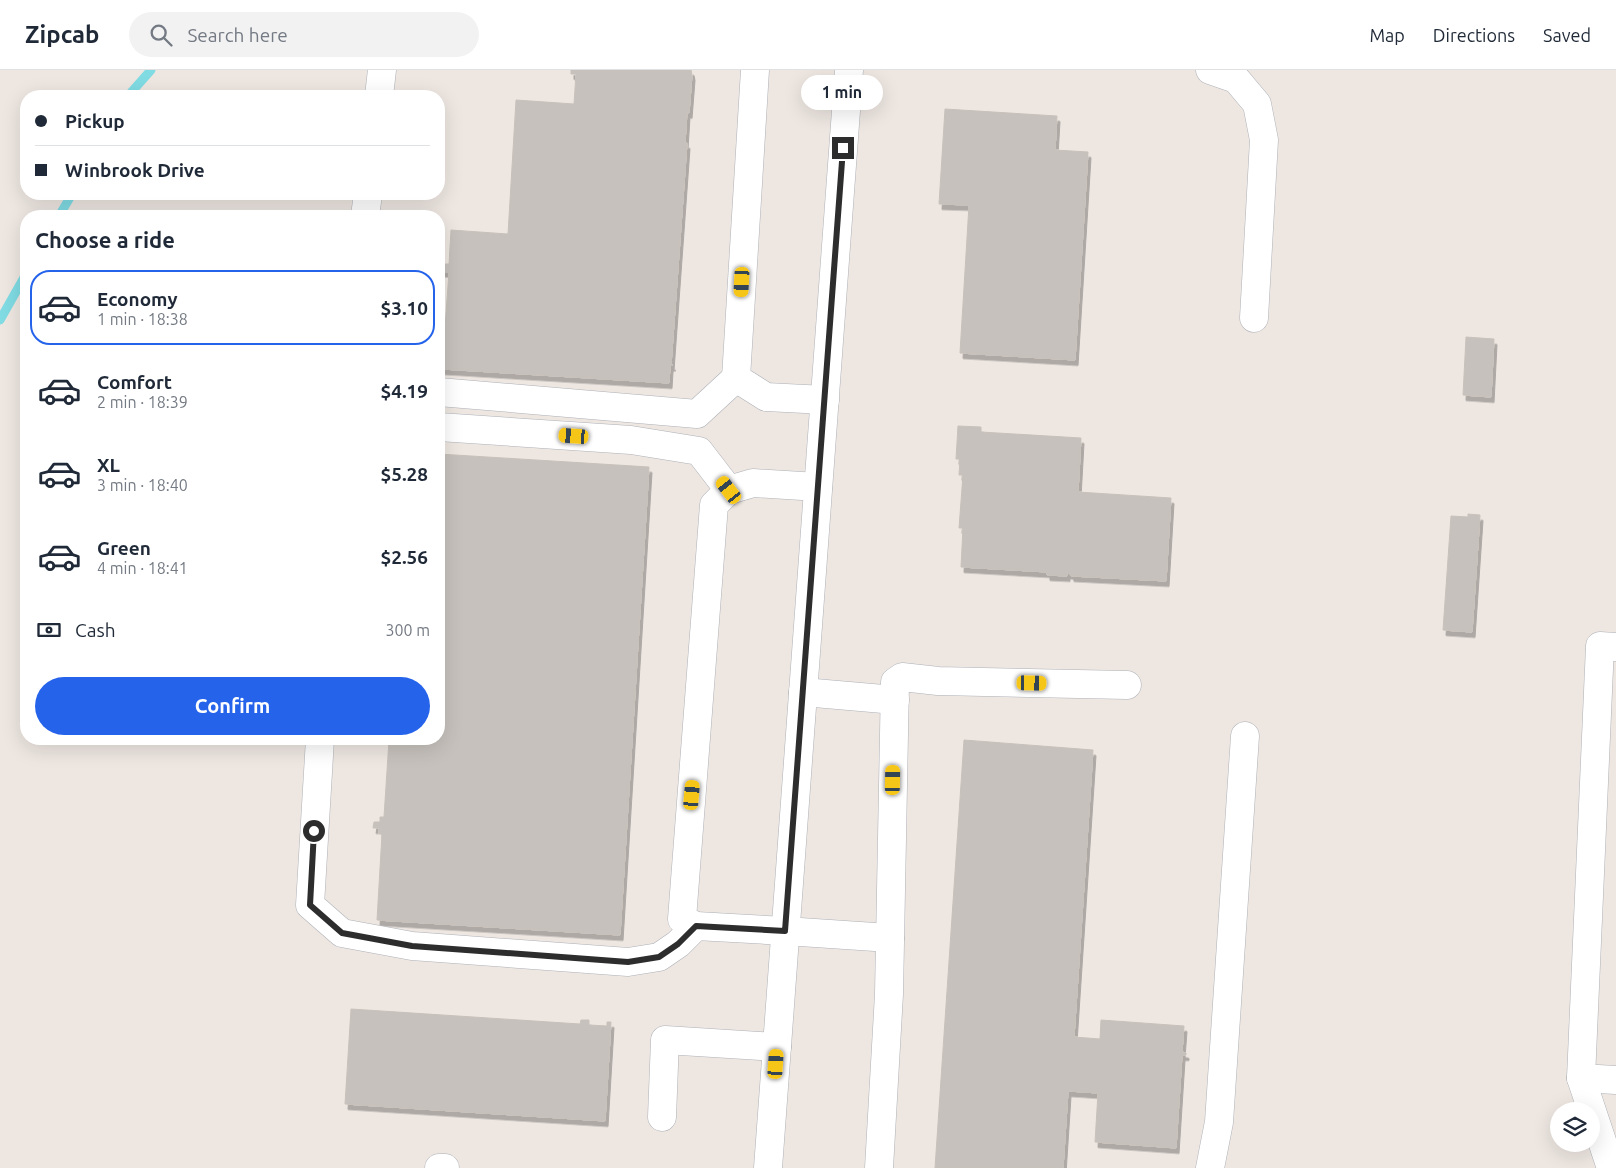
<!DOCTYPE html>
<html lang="en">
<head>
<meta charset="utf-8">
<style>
  body { margin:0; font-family:Ubuntu,sans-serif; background:#f2f2f3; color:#1f2937; height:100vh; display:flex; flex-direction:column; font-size:19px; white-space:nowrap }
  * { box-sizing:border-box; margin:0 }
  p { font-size:16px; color:#747a83 }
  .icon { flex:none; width:28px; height:28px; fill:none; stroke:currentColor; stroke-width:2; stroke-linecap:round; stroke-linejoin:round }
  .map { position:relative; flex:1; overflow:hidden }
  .drawer { position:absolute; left:20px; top:140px; width:425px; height:535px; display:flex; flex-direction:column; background:#fff; border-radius:20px; box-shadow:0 5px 20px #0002 }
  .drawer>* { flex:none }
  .guide { position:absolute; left:20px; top:20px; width:425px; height:110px; border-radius:20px; box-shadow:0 5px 20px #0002; display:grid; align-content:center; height:110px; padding:0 15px; background:#fff }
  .tools { position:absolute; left:1550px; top:1032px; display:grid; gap:10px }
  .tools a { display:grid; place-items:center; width:50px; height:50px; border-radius:50%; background:#fff; box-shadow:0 5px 20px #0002; font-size:25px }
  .end { position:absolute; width:22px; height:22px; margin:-11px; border:6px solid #2d2d2d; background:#fff; box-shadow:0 0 0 2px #fff }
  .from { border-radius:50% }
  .bubble { position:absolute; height:35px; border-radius:18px; background:#fff; box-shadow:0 5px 20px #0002; font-size:16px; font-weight:700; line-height:35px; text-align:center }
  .car { position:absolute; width:15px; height:30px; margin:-15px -8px; border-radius:6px; box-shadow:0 0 4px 1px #0007; background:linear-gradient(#f5c518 24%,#345 0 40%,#f5c518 0 76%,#345 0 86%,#f5c518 0) }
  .guide b { display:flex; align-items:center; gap:18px; height:48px; font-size:19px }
  .guide b+b { border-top:1px solid #e0e1e3 }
  .guide i { width:12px; height:12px; background:#1f2937 }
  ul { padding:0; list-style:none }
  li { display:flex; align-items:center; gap:15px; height:75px; margin:0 10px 8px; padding:0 5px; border:2px solid transparent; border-radius:20px }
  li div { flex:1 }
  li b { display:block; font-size:19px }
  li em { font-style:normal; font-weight:700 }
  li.on { border-color:#2563eb }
  li>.icon { width:45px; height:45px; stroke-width:1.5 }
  h2 { padding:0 15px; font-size:22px; line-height:60px }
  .pay { display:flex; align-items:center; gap:12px; height:55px; padding:0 15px; font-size:19px }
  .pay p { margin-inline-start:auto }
  .button { display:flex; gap:10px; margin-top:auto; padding:10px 15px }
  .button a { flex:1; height:58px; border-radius:30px; background:#2563eb; color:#fff; font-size:20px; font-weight:700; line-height:58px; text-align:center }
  header { display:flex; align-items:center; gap:30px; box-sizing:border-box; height:70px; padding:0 25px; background:#fff; border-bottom:1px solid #e0e1e3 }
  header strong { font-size:24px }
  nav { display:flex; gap:28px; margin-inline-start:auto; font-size:18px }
  .search { width:350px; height:45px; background:#f2f2f3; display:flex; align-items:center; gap:12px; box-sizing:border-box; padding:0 18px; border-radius:28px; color:#747a83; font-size:19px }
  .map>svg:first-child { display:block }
</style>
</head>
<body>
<header>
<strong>Zipcab</strong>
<div class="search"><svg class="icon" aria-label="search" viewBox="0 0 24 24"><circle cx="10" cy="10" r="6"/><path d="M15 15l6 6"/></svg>Search here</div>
<nav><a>Map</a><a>Directions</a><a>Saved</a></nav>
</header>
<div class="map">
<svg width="1616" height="1098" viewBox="0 0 1616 1098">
  <defs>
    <filter id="shadow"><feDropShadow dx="3" dy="5.5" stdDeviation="0" flood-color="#0004"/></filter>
  </defs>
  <rect width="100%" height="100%" fill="#ede6e1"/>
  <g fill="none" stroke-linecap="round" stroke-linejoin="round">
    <g stroke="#80dbe3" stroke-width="9">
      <polyline points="128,26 151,0"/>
      <polyline points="59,146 72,124"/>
      <polyline points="0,250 26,204"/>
    </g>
  </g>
  <g fill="#c6c1bc" stroke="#c8c1bb" filter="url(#shadow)">
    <polygon points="571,0 691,0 692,5 689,43 687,42 685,73 687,73 671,295 673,295 670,296 669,313 442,299 449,202 440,201 440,194 449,194 451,160 508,164 516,30 574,34 576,4 571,4"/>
    <polygon points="945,39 1057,46 1055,80 1088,82 1075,290 960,283 969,135 939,134"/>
    <polygon points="1466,267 1494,269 1491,327 1463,325"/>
    <polygon points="958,356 981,357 981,362 1081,368 1078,422 1171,428 1166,511 1071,506 1071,504 1067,503 1067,506 1047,505 1047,502 961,497 963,458 959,458 963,405 959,405 960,389 956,389"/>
    <polygon points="439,384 649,397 620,865 377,850 382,764 379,764 379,758 373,758 374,752 380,752 380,747 384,747 389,670 385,669 439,669"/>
    <polygon points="1468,444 1480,445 1472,562 1443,560 1451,446 1468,447"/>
    <polygon points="964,670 1093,680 1074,967 1100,969 1101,950 1184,956 1182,982 1186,983 1186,985 1182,985 1176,1078 1095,1072 1098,1023 1068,1021 1063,1098 935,1098"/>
    <polygon points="351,939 580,954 581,950 589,950 589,955 607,956 607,952 611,952 605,1051 345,1034"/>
  </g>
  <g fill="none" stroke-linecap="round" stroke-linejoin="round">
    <defs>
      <g id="minor">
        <polyline points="755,0 736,308 766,327 825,330"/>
        <polyline points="1210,0 1236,9 1257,34 1264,70 1254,248"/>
        <polyline points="379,26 382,0"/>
        <polyline points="365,146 368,124"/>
        <polyline points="439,322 697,344 736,308"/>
        <polyline points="439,357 631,370 699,381 729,420"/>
        <polyline points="818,417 753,413 729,420 714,435 682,849 696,856 785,861 890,868"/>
        <polyline points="1616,577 1600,576 1581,1008 1616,1010"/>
        <polyline points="803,622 895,630"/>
        <polyline points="320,669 310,835 342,863 412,876 628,892 659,887 678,874 696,856"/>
        <polyline points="1581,1008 1611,1098 1616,1098"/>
        <polyline points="662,1047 665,970 777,977"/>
        <polyline points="439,1098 445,1098"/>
        <polyline points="768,1098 849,0"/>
        <polyline points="879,1098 889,924 895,612 902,607 938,611 1127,615"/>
        <polyline points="1210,1098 1219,1052 1245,666"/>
      </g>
    </defs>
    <use href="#minor" stroke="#aeb1b8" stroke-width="29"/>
    <use href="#minor" stroke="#fff" stroke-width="28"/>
  </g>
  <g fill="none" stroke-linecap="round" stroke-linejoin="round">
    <polyline stroke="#2d2d2d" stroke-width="6" points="314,761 310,835 342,863 412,876 628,892 659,887 678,874 696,856 785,861 843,78"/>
  </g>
</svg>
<div class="tools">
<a><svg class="icon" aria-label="layers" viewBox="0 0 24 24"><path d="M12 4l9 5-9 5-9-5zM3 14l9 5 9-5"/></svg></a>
</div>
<i class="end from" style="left:314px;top:761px"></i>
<i class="end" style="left:843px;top:78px"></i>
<div class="bubble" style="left:801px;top:5px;width:82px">1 min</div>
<i class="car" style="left:742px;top:212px;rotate:183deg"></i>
<i class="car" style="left:574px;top:366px;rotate:274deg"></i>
<i class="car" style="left:729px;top:420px;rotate:322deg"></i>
<i class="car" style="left:1032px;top:613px;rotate:91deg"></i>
<i class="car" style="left:893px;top:710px;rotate:1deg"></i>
<i class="car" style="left:692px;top:725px;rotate:5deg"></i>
<i class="car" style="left:776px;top:994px;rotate:4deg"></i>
<div class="guide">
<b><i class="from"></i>Pickup</b>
<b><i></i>Winbrook Drive</b>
</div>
<section class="drawer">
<h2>Choose a ride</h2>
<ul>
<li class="on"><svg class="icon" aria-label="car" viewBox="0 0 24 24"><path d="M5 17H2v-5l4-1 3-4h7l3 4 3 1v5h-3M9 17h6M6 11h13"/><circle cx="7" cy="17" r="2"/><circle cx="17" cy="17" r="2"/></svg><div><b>Economy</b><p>1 min · 18:38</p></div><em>$3.10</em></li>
<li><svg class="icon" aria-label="car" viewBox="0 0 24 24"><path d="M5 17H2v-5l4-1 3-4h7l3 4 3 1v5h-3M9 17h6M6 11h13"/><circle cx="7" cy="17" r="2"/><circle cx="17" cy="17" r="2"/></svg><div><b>Comfort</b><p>2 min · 18:39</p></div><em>$4.19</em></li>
<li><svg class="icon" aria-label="car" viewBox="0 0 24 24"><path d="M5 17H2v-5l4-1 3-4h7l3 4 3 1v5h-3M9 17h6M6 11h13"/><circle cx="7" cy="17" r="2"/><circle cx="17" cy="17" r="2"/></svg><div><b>XL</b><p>3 min · 18:40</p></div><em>$5.28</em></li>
<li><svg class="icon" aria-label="car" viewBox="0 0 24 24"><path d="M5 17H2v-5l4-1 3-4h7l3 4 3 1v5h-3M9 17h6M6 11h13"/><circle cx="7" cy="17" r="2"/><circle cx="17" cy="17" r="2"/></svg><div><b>Green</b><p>4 min · 18:41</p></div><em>$2.56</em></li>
</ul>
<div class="pay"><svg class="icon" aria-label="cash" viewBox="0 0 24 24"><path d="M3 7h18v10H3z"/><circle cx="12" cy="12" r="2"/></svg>Cash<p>300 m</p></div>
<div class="button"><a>Confirm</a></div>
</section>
</div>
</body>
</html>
